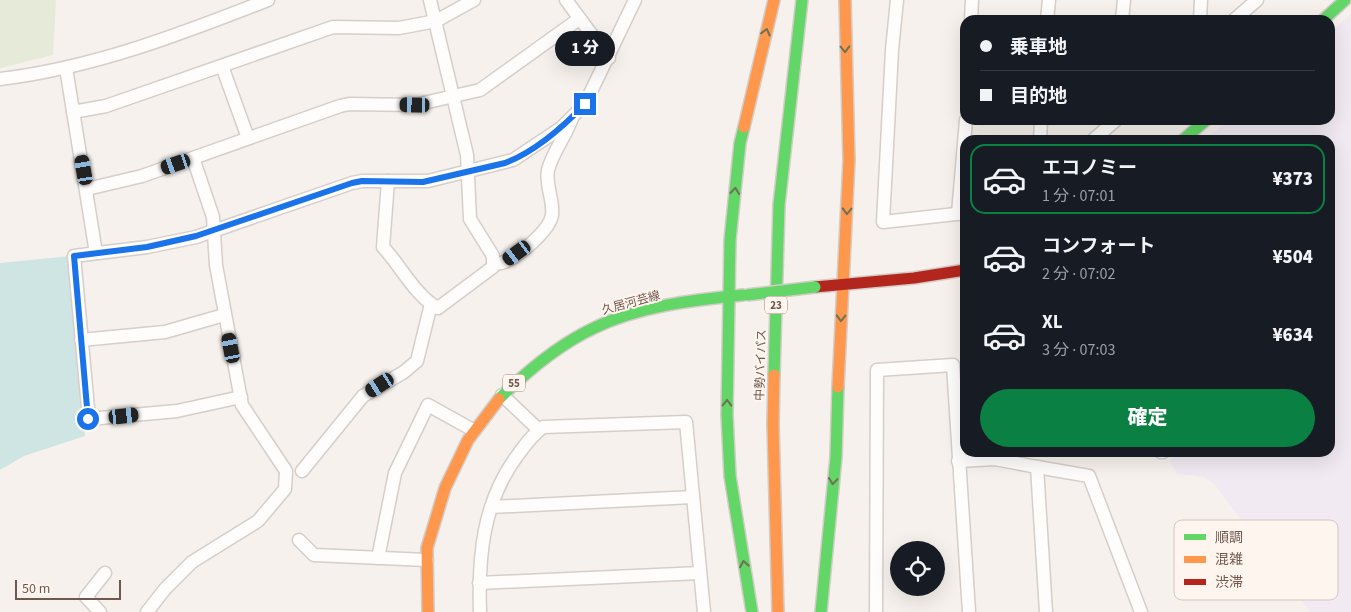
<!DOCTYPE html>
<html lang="ja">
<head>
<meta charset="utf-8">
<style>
  body { margin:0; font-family:"Source Sans 3","Noto Sans JP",sans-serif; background:#242831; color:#f1f3f6; height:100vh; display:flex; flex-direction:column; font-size:19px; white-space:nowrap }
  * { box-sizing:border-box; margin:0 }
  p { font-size:16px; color:#9ea1a6 }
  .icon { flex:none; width:28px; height:28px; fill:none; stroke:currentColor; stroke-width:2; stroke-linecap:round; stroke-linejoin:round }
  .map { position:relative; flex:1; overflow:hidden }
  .side { position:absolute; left:960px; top:135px; width:375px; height:322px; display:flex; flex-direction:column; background:#171b24; border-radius:15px; box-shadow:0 5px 20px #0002 }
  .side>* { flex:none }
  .hud { position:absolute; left:960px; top:15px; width:375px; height:110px; border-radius:15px; box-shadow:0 5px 20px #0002; display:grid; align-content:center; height:110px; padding:0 20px; background:#171b24 }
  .buttons { position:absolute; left:890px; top:541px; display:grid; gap:10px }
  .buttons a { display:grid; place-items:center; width:55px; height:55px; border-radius:50%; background:#171b24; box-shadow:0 5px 20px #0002; font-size:25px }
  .scale { position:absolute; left:15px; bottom:12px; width:106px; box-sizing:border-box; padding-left:5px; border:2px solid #71584f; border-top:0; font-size:14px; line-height:18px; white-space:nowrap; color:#71584f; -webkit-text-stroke:4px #fdf5ee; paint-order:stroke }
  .end { position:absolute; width:22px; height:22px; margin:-11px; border:6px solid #1a73e8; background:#fff; box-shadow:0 0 0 2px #fff }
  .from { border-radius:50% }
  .bubble { position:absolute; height:35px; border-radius:18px; background:#171b24; box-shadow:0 5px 20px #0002; font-size:16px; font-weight:800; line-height:35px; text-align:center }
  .car { position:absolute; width:15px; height:30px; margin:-15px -8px; border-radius:6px; box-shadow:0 0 4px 1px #0007; background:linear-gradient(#222 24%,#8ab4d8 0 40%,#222 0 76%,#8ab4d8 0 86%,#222 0) }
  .hud b { display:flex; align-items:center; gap:18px; height:48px; font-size:19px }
  .hud b+b { border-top:1px solid #363941 }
  .hud i { width:12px; height:12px; background:#f1f3f6 }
  ul { padding:9px 0 0; list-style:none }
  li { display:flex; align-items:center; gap:15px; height:70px; margin:0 10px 8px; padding:0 10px; border:2px solid transparent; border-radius:15px }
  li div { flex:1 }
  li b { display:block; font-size:19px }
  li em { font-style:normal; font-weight:800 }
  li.selected { border-color:#0b8043 }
  li>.icon { width:45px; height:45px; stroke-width:1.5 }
  .cta { display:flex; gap:10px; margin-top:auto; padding:10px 20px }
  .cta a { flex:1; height:58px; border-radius:30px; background:#0b8043; color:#fff; font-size:20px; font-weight:800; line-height:58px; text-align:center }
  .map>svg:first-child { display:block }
</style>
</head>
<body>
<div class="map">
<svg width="1351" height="612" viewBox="0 0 1351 612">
  <rect width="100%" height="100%" fill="#f6f1ec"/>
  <polygon fill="#f2eaf2" points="1351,14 1351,612 1310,612 1215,485 1203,477 1177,474 1170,460 1180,452 1330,452 1330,140 1205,140 1228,120 1330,120 1330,33"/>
  <polygon fill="#e5ebd8" points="0,0 56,0 53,55 0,68"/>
  <polygon fill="#cfe5e4" points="70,256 85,436 24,456 0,470 0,263"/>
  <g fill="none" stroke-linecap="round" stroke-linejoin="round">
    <defs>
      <g id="street">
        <polyline points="566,0 609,58"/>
        <polyline points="897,0 892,50 883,222 965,213"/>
        <polyline points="971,20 972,0"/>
        <polyline points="1047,20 1049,0"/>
        <polyline points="1122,20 1124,0"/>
        <polyline points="1200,20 1201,0"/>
        <polyline points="1234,20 1257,0"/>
        <polyline points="222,66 248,138"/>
        <polyline points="66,68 96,253"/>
        <path d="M0,79c93,-11 181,-45 268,-79"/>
        <polyline points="73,112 106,106 333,27 399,28 436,21 474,0"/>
        <polyline points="1040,140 1041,120"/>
        <polyline points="1093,140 1116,120"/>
        <path d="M388,181l-5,66c17,18 34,51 55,61l55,-41v-11l-23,-37 -3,-64 -37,-155"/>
        <polyline points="87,189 142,176 340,106 349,104 415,105 480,90 579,19"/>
        <polyline points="958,214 966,120"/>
        <path d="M493,264c3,-1 8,0 11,-2 14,-5 46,-32 48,-47 2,-15 -7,-30 -4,-45 5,-19 18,-34 24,-52"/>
        <polyline points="81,340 165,332 224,315"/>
        <polyline points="502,395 539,430"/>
        <polyline points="241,397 177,411 89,419 74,256 147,247 196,237 352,183 362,181 428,181 513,160 561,128 585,104 635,0"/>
        <polyline points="1161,452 1163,452"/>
        <polyline points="958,461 995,459 1037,467 1046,612"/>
        <polyline points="1037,467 1089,476 1141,612"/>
        <polyline points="302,471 363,396 404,372 417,361 431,304"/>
        <polyline points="491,507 693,497"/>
        <polyline points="299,540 314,555 427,560"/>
        <polyline points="378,558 395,473 428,405 473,430"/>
        <polyline points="479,583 700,573"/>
        <polyline points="100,612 86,597 105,573"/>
        <polyline points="147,612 165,589 192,562 258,521 285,489 286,471 242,405 216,265 213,217 193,158"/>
        <path d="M480,612c-2,-56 3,-110 37,-156 8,-11 15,-21 26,-29l143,-5 18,190"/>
        <polyline points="876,612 877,370 953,365 969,612"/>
      </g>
      <g id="fast">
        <polyline points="1323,20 1345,0"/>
        <polyline points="744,127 740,143 730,240 727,415 730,476 752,612"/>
        <polyline points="1183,140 1206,120"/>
        <polyline points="774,375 779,205 802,0"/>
        <path d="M499,399c26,-26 61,-55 95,-71 45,-22 99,-28 149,-33"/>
        <polyline points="821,612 836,457 838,387"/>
      </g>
      <g id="slow">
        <polyline points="744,127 774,0"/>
        <polyline points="774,375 773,424 778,612"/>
        <polyline points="838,387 849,160 845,0"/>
        <polyline points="428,612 427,548 445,488 468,440 499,399"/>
      </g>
      <polyline id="jam" points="815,287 914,278 965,270"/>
    </defs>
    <use href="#street" stroke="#d5ceca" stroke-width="15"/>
    <use href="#fast" stroke="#d4ccc7" stroke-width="14"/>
    <use href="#slow" stroke="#d4ccc7" stroke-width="14"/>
    <use href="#jam" stroke="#d4ccc7" stroke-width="14"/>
    <use href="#street" stroke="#fefdfc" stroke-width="12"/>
    <use href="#fast" stroke="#63d668" stroke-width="11"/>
    <use href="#slow" stroke="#ff974d" stroke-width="11"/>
    <use href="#jam" stroke="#b3261e" stroke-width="11"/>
    <defs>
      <polyline id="fast-bridge" points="747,295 815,287"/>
    </defs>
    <use href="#fast-bridge" stroke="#d4ccc7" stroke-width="14" stroke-linecap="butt"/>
    <use href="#fast-bridge" stroke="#63d668" stroke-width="11"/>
  </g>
  <defs><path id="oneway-chevron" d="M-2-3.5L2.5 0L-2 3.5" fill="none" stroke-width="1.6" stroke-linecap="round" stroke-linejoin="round" transform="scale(1.25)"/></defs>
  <g stroke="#6e7154">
    <use href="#oneway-chevron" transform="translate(766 32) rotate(-76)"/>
    <use href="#oneway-chevron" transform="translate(845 49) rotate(88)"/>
    <use href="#oneway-chevron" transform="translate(735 191) rotate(-84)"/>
    <use href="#oneway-chevron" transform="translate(847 211) rotate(92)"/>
    <use href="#oneway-chevron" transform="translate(841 318) rotate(92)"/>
    <use href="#oneway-chevron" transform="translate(727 403) rotate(-89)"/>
    <use href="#oneway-chevron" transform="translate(833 481) rotate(96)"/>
    <use href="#oneway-chevron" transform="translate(744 564) rotate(-100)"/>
  </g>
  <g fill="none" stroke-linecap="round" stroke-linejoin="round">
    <path stroke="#1a73e8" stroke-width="6" d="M88,419l-14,-163 73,-9 49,-11 156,-53 10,-2 61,1 82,-19c29,-11 58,-36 80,-59"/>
  </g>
  <g text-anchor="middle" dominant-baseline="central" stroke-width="4" stroke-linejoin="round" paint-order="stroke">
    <g fill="#fdf5ee" stroke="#9b877f" stroke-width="1">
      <rect x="765" y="296.5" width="22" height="17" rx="4"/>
      <rect x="503" y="374.5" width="22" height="17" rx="4"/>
    </g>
    <g font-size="11" font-weight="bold" fill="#71584f">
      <text x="776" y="305">23</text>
      <text x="514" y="383">55</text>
    </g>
    <g font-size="12" fill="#71584f" stroke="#fdf5ee">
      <text transform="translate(631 303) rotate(-15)">久居河芸線</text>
      <text transform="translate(761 365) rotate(-88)">中勢バイパス</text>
    </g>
  </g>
  <rect x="1174" y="520" width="164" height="80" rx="8" fill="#fdf5ee" stroke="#d3c6be" stroke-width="1"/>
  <rect x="1184" y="534" width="22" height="6" fill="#63d668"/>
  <rect x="1184" y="556" width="22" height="7" fill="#ff974d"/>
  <rect x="1184" y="579" width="22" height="6" fill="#b3261e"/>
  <g font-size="14" fill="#71584f">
    <text x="1215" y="542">順調</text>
    <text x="1215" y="564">混雑</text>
    <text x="1215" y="587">渋滞</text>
  </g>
</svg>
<div class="buttons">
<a><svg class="icon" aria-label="locate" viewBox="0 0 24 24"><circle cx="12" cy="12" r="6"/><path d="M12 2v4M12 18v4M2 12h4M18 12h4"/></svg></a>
</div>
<div class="scale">50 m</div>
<i class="end from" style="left:88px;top:419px"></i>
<i class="end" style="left:585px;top:104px"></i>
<div class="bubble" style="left:555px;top:31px;width:60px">1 分</div>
<i class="car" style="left:415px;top:105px;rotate:271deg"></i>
<i class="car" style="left:176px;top:164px;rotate:251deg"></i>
<i class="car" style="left:84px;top:170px;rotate:350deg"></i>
<i class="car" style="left:517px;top:253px;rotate:234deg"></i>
<i class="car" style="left:231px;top:348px;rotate:349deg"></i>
<i class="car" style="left:380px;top:385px;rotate:237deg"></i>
<i class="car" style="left:124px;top:416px;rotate:84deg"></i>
<div class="hud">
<b><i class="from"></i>乗車地</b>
<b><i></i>目的地</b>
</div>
<section class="side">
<ul>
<li class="selected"><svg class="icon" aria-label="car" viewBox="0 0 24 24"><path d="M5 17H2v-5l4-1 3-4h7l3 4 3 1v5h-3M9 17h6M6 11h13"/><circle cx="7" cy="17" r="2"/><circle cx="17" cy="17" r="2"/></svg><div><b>エコノミー</b><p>1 分 · 07:01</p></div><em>¥373</em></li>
<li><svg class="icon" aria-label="car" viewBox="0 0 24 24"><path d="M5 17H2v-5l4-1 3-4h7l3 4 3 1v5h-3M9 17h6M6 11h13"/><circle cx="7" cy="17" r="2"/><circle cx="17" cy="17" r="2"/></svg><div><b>コンフォート</b><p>2 分 · 07:02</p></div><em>¥504</em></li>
<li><svg class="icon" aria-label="car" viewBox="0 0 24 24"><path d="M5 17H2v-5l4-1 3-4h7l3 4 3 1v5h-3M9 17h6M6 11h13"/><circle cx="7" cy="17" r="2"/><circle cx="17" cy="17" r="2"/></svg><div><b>XL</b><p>3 分 · 07:03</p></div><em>¥634</em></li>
</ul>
<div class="cta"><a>確定</a></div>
</section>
</div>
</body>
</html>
